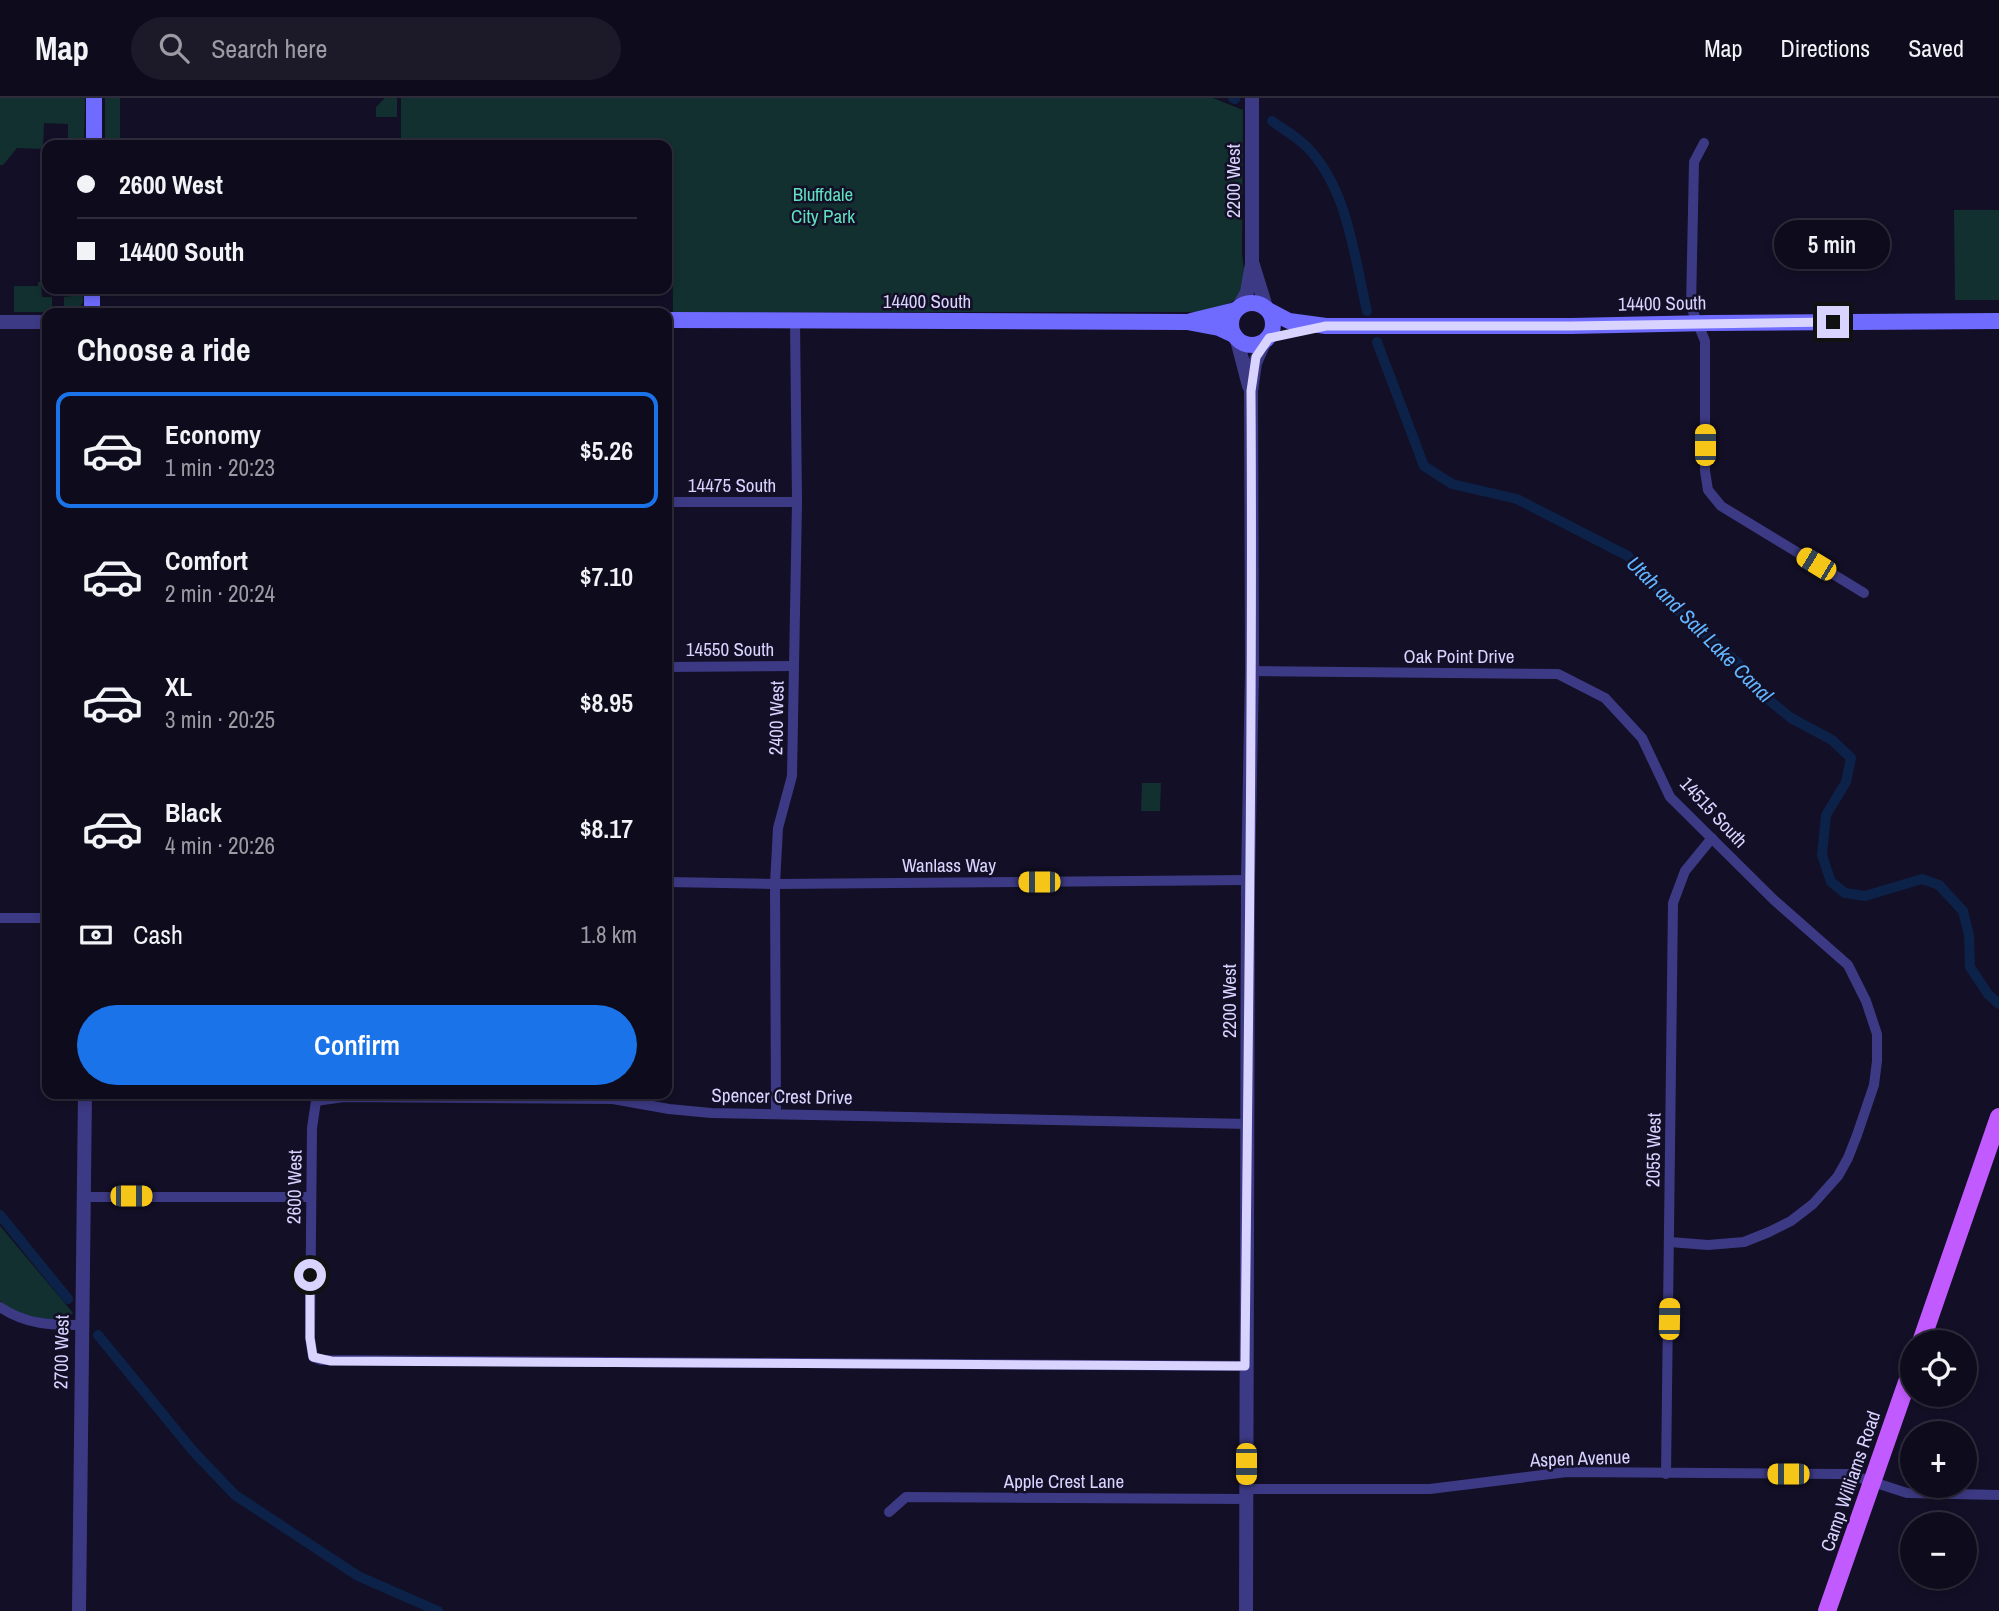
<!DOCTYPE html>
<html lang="en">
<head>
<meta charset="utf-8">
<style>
  body { margin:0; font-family:"Archivo Narrow",sans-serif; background:#1c1929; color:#f1f3f6; height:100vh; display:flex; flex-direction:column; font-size:26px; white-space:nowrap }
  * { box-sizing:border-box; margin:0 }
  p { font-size:23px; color:#9b9ba3 }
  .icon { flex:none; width:38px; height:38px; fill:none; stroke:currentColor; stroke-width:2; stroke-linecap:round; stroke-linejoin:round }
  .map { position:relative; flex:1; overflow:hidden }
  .sheet { position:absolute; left:42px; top:210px; width:630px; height:791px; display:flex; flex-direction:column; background:#0e0b1c; border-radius:14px; box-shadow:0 4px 10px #0003,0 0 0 2px #2e2b3b }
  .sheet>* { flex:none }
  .banner { position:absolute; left:42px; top:42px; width:630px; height:154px; border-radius:14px; box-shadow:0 4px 10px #0003,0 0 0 2px #2e2b3b; display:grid; align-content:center; height:154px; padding:0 35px; background:#0e0b1c }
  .fabs { position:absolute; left:1900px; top:1232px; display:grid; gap:14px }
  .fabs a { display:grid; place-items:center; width:77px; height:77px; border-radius:50%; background:#0e0b1c; box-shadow:0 4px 10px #0003,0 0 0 2px #2e2b3b; font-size:35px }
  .end { position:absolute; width:32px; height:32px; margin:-16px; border:9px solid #d9d4ff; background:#111; box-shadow:0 0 0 4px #111 }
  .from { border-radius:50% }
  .bubble { position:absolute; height:49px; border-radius:24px; background:#0e0b1c; box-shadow:0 4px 10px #0003,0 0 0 2px #2e2b3b; font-size:23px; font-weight:600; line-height:49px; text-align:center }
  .car { position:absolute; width:21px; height:42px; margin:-21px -10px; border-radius:9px; box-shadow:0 0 5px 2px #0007; background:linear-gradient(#f5c518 24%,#345 0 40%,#f5c518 0 76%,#345 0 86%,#f5c518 0) }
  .banner b { display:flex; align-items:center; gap:24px; height:66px; font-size:26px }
  .banner b+b { border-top:2px solid #2e2b3b }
  .banner i { width:18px; height:18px; background:#f1f3f6 }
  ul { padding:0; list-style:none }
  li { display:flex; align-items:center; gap:21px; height:116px; margin:0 14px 10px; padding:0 21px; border:4px solid transparent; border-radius:14px }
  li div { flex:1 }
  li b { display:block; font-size:26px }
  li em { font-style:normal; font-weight:600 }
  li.on { border-color:#1a73e8 }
  li>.icon { width:63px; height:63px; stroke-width:1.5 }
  h2 { padding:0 35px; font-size:32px; line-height:84px }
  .pay { display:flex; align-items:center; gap:18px; height:77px; padding:0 35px; font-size:26px }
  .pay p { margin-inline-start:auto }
  .cta { display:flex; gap:14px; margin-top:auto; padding:14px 35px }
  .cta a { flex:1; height:80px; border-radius:42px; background:#1a73e8; color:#fff; font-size:28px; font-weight:600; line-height:80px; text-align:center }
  header { display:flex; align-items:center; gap:42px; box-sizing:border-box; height:98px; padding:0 35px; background:#0e0b1c; border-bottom:2px solid #2e2b3b }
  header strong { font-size:33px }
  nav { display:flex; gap:38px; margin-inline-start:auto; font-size:24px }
  .search { width:490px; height:63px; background:#1c1929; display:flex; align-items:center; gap:18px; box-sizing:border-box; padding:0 24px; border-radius:38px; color:#9b9ba3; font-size:26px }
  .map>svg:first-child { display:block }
</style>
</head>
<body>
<header>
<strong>Map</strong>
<div class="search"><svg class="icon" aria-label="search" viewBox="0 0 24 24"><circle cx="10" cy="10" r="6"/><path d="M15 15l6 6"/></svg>Search here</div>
<nav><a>Map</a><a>Directions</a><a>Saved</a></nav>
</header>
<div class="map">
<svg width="1999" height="1513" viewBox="0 0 1999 1513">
  <rect width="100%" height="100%" fill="#130f26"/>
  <g fill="#12302f">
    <polygon points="0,0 85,0 84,47 68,47 68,26 44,25 43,51 17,50 3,67 0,67"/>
    <polygon points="105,0 120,0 120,42 118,47 105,45"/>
    <polygon points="385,0 397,0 397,19 376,19 376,9"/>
    <polygon points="401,0 1213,0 1243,12 1242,155 1245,181 1237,200 1232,204 1202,214 673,214 672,79 667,78 667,47 401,47"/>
    <polygon points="1954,112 1999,112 1999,202 1955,202"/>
    <polygon points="38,184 41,184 42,199 52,199 52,214 14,214 14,188 38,188"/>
    <polygon points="72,191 83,191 83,204 77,214 64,213 64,199 72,198"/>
    <polygon points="1142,685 1161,685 1160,713 1141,713"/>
    <path d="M0,1128l73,87 -8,7c-24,-1 -46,-3 -65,-19z"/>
  </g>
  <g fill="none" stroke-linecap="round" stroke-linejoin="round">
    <g stroke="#0c2248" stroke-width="10">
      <polyline points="1233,0 1235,1"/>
      <path d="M1272,23c11,8 25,16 35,26 41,42 47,109 60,164"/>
      <polyline points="1377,244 1424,368 1452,386 1517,401 1628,458 1674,509 1738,565 1764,598 1791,620 1832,642 1851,660 1846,684 1826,717 1822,757 1831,784 1845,795 1865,798 1922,781 1939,787 1963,813 1969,837 1970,869 1988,896 1999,906"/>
      <polyline points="0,1117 68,1201"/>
      <polyline points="98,1237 193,1353 235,1397 358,1478 438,1513"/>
    </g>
    <g stroke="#3d3a85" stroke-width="10">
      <polyline points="1704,45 1694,64 1691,209 1705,243 1705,373 1708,392 1721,408 1864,495"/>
      <polyline points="667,404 797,404"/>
      <polyline points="667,569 794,568"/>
      <polyline points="1252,573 1558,576 1605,600 1642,640 1670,699 1774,802 1848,867 1866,903 1877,936 1877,963 1874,987 1857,1037 1848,1060 1838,1078 1813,1106 1791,1123 1769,1134 1744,1144 1708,1147 1670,1144"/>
      <polyline points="667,784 775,786 1248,782"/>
      <polyline points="0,820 47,820"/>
      <polyline points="776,1015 775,786 778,730 792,678 797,404 795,223"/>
      <polyline points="84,1099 311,1099"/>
      <path d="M0,1209c26,18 52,18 82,18"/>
      <polyline points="1245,1268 321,1262 313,1259 310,1240 312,1030 316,1003 344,999 613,1001 669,1011 711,1015 1249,1026"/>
      <polyline points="1666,1376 1673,805 1685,773 1712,740"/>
      <polyline points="1246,1391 1430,1391 1567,1374 1837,1376 1848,1376 1907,1395 1999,1397"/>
      <polyline points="889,1414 906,1399 1245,1401"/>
    </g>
    <g stroke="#3d3a85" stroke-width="14">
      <polyline points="1253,167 1266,209"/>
      <polyline points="1239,209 1247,194 1252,166 1252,0"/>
      <polyline points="0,224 47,224"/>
      <polyline points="1237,242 1249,288"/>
      <polyline points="79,1513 85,996"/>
      <polyline points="1246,1513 1248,782 1252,573 1251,293 1255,265 1264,245"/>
    </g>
    <g stroke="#6f6bff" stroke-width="16">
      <polyline points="94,0 94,47"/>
      <circle cx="1252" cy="226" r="21"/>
      <polyline points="1270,213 1289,223 1326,228 1571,228 1709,225 1999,223"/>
      <polyline points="92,215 92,191"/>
      <polyline points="667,222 1187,224 1219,230 1234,237"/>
      <polyline points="1191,223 1236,212"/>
    </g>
    <g stroke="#c25bff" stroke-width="18">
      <polyline points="1921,1244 1999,1019"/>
      <polyline points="1827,1513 1913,1267"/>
    </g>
  </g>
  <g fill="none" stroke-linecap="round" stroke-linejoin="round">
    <path stroke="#d9d4ff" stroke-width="9" d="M310,1177v63l3,19 18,4 914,5c3,-325 8,-650 6,-975l5,-34 13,-19 57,-12h245l262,-4"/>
  </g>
  <g text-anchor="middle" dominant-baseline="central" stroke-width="5" stroke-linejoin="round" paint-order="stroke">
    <g font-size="19" fill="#d9d4ff" stroke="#130f26">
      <text transform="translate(1233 83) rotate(-90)">2200 West</text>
      <text x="927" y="203">14400 South</text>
      <text transform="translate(1662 205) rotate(-1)">14400 South</text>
      <text x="732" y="387">14475 South</text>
      <text x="730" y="551">14550 South</text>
      <text x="1459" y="558">Oak Point Drive</text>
      <text transform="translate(776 620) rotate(-89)">2400 West</text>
      <text transform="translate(1714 714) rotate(47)">14515 South</text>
      <text x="949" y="767">Wanlass Way</text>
      <text transform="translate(1229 903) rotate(-90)">2200 West</text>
      <text transform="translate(782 998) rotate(1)">Spencer Crest Drive</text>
      <text transform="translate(1653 1052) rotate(-89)">2055 West</text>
      <text transform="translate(294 1089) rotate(-89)">2600 West</text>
      <text transform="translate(61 1254) rotate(-89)">2700 West</text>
      <text transform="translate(1580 1360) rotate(-2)">Aspen Avenue</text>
      <text x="1064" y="1383">Apple Crest Lane</text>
      <text transform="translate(1850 1383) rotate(-71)">Camp Williams Road</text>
    </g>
    <g font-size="19" fill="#5fe0c0" stroke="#130f26">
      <text x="823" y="96">Bluffdale<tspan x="823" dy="22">City Park</tspan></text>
    </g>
    <g font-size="21" font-style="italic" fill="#62b6ff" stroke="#130f26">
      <text transform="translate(1700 531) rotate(45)">Utah and Salt Lake Canal</text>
    </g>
  </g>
</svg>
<div class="fabs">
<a><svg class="icon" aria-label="locate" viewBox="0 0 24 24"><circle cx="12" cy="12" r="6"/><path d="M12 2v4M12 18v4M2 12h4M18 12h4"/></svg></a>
<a>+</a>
<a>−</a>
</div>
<i class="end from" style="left:310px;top:1177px"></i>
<i class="end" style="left:1833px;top:224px"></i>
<div class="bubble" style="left:1774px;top:122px;width:116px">5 min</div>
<i class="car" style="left:1705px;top:347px;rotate:0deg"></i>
<i class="car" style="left:1816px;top:466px;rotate:301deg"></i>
<i class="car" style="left:1039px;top:784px;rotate:270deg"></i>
<i class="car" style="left:131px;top:1098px;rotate:90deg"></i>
<i class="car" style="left:1669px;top:1221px;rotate:1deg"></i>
<i class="car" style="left:1246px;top:1366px;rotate:180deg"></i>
<i class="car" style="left:1788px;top:1376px;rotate:270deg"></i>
<div class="banner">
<b><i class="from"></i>2600 West</b>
<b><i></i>14400 South</b>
</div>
<section class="sheet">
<h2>Choose a ride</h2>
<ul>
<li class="on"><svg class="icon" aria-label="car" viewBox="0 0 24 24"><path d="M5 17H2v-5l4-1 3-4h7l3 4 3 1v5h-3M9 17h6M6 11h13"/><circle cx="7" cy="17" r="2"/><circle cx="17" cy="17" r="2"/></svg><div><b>Economy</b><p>1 min · 20:23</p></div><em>$5.26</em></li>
<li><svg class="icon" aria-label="car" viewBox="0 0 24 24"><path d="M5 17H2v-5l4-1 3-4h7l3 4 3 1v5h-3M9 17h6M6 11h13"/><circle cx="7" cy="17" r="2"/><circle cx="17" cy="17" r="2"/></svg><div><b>Comfort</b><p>2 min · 20:24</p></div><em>$7.10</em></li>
<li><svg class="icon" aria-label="car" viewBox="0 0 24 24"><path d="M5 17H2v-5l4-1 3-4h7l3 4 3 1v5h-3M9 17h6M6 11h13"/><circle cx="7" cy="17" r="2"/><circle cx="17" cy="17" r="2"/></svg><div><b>XL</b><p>3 min · 20:25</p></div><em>$8.95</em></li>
<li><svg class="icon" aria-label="car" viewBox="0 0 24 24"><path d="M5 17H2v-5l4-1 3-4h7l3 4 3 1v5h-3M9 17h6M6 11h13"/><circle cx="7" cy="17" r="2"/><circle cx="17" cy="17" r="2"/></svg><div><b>Black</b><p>4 min · 20:26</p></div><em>$8.17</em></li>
</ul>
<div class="pay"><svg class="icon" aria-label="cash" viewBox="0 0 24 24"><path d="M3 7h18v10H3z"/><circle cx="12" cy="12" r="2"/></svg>Cash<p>1.8 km</p></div>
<div class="cta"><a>Confirm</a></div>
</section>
</div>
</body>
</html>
